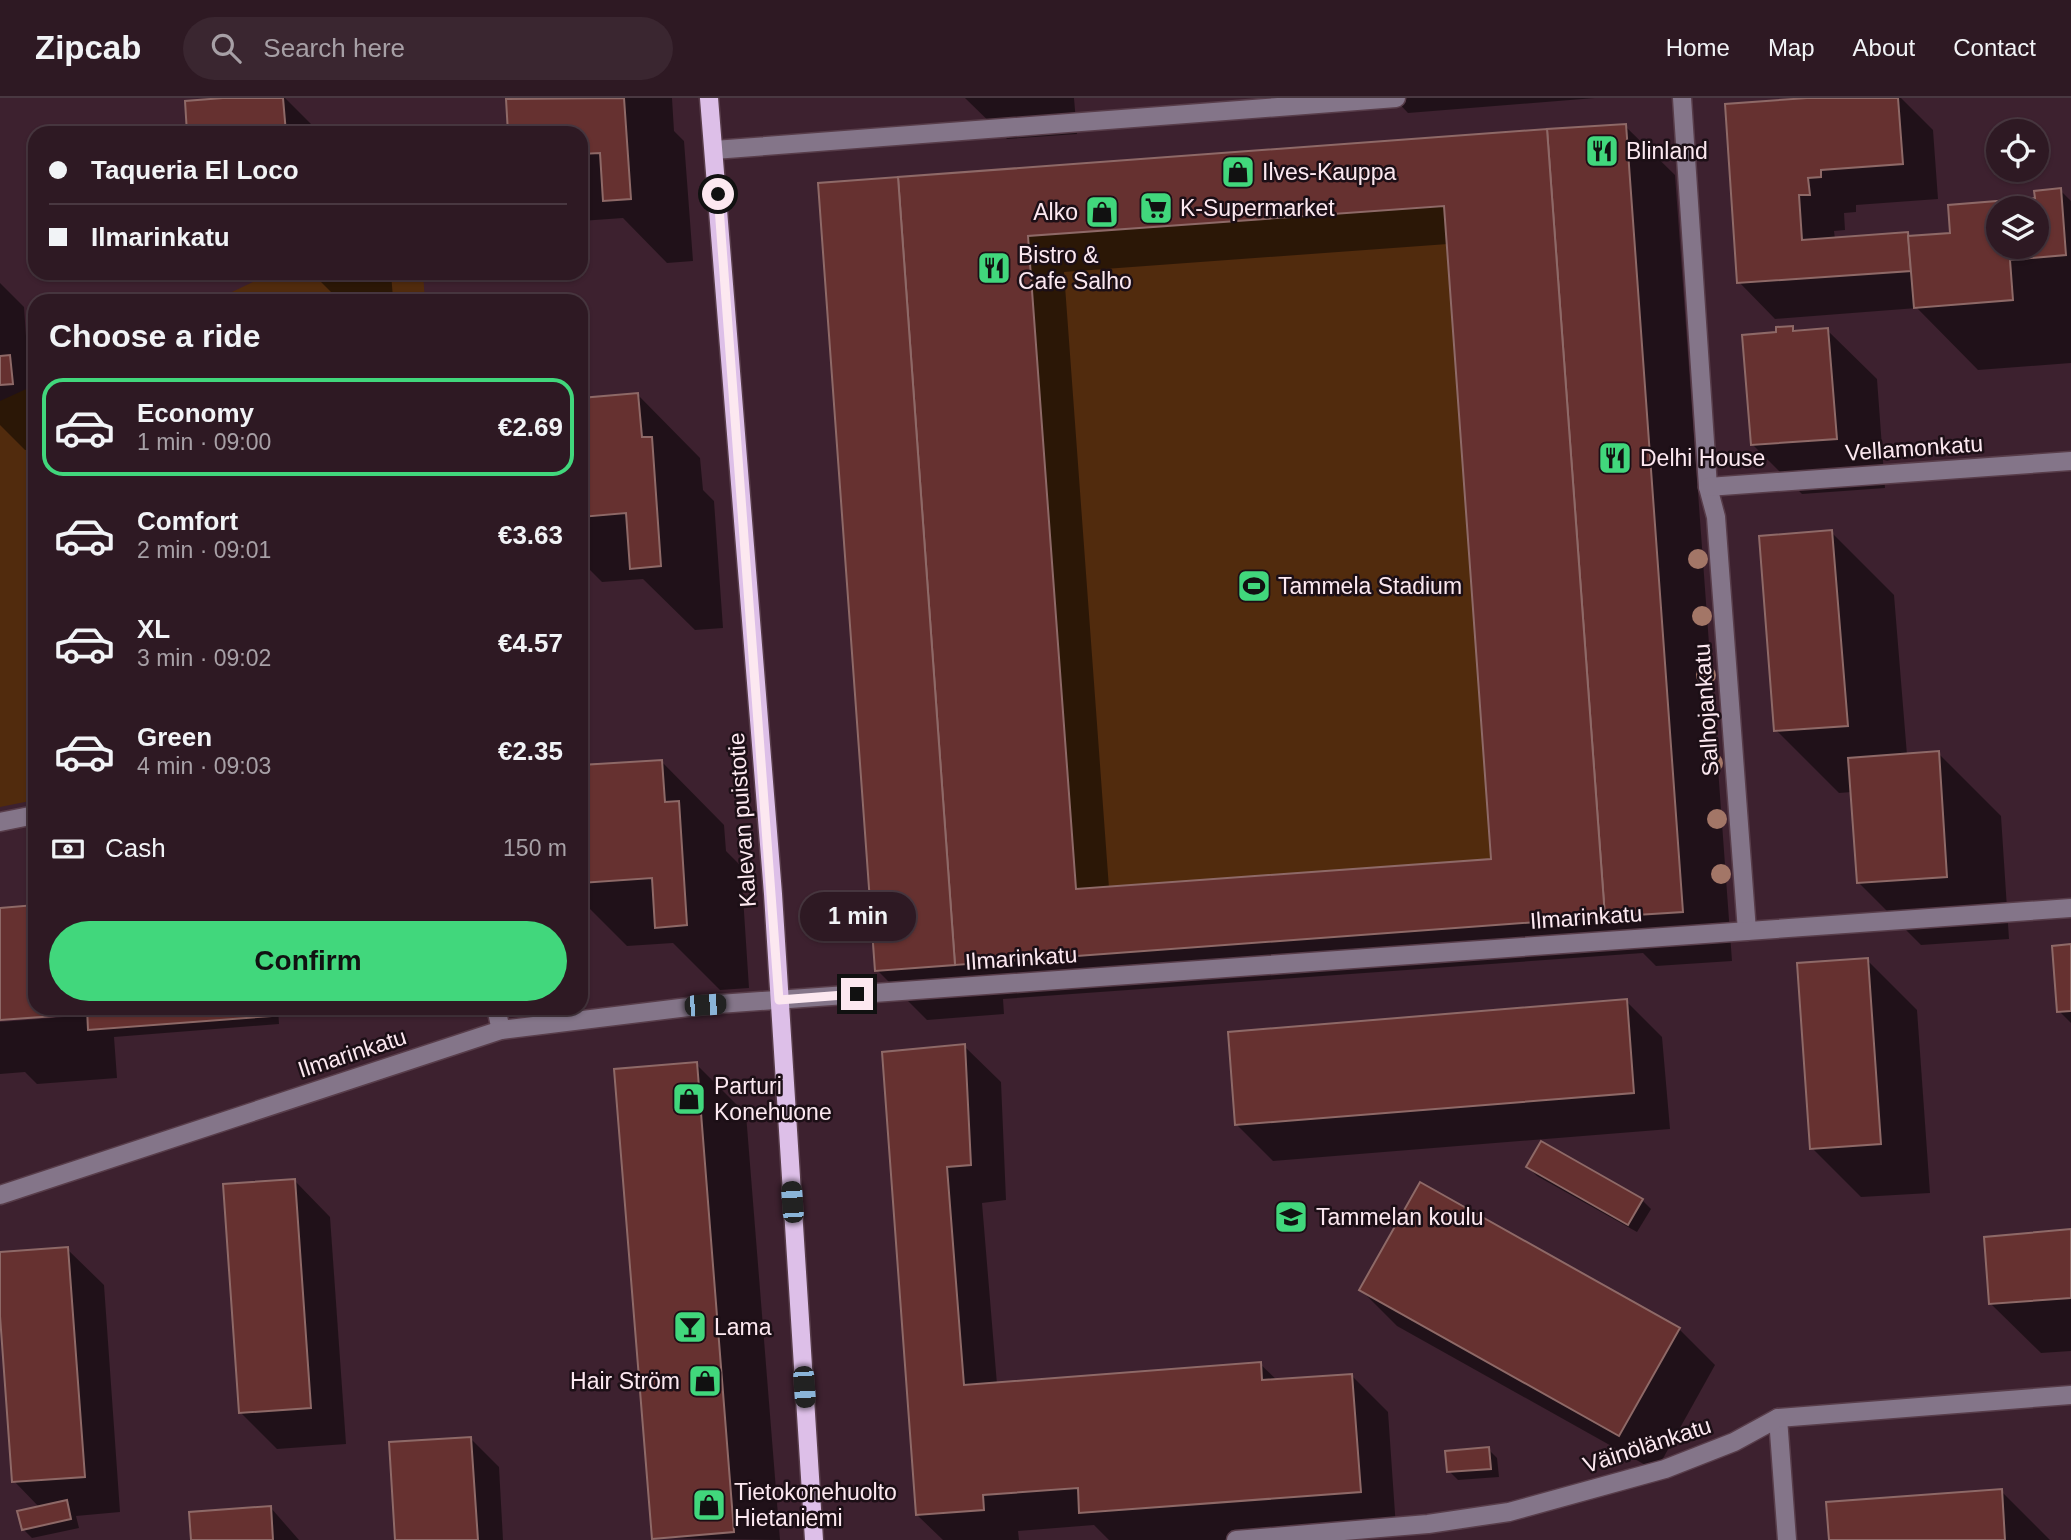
<!DOCTYPE html>
<html lang="en">
<head>
<meta charset="utf-8">
<style>
  body { margin:0; font-family:Arial,sans-serif; background:#3a2630; color:#f1f3f6; height:100vh; display:flex; flex-direction:column; font-size:26px; white-space:nowrap }
  * { box-sizing:border-box; margin:0 }
  p { font-size:23px; color:#a7a0a6 }
  .icon { flex:none; width:38px; height:38px; fill:none; stroke:currentColor; stroke-width:2; stroke-linecap:round; stroke-linejoin:round }
  .map { position:relative; flex:1; overflow:hidden }
  .details { position:absolute; left:28px; top:196px; width:560px; height:721px; display:flex; flex-direction:column; background:#2e1923; border-radius:21px; box-shadow:0 2px 5px #0004,0 0 0 2px #493841 }
  .details>* { flex:none }
  .banner { position:absolute; left:28px; top:28px; width:560px; height:154px; border-radius:21px; box-shadow:0 2px 5px #0004,0 0 0 2px #493841; display:grid; align-content:center; height:154px; padding:0 21px; background:#2e1923 }
  .controls { position:absolute; left:1986px; top:21px; display:grid; gap:14px }
  .controls a { display:grid; place-items:center; width:63px; height:63px; border-radius:50%; background:#2e1923; box-shadow:0 2px 5px #0004,0 0 0 2px #493841; font-size:35px }
  .end { position:absolute; width:32px; height:32px; margin:-16px; border:9px solid #fce8f0; background:#111; box-shadow:0 0 0 4px #111 }
  .from { border-radius:50% }
  .bubble { position:absolute; height:49px; border-radius:24px; background:#2e1923; box-shadow:0 2px 5px #0004,0 0 0 2px #493841; font-size:23px; font-weight:700; line-height:49px; text-align:center }
  .car { position:absolute; width:21px; height:42px; margin:-21px -10px; border-radius:9px; box-shadow:0 0 5px 2px #0007; background:linear-gradient(#222 24%,#8ab4d8 0 40%,#222 0 76%,#8ab4d8 0 86%,#222 0) }
  .banner b { display:flex; align-items:center; gap:24px; height:66px; font-size:26px }
  .banner b+b { border-top:2px solid #493841 }
  .banner i { width:18px; height:18px; background:#f1f3f6 }
  ul { padding:0; list-style:none }
  li { display:flex; align-items:center; gap:21px; height:98px; margin:0 14px 10px; padding:0 7px; border:4px solid transparent; border-radius:21px }
  li div { flex:1 }
  li b { display:block; font-size:26px }
  li em { font-style:normal; font-weight:700 }
  li.on { border-color:#41d77c }
  li>.icon { width:63px; height:63px; stroke-width:1.5 }
  h2 { padding:0 21px; font-size:32px; line-height:84px }
  .pay { display:flex; align-items:center; gap:18px; height:77px; padding:0 21px; font-size:26px }
  .pay p { margin-inline-start:auto }
  .primary-button { display:flex; gap:14px; margin-top:auto; padding:14px 21px }
  .primary-button a { flex:1; height:80px; border-radius:42px; background:#41d77c; color:#111; font-size:28px; font-weight:700; line-height:80px; text-align:center }
  header { display:flex; align-items:center; gap:42px; box-sizing:border-box; height:98px; padding:0 35px; background:#2e1923; border-bottom:2px solid #493841 }
  header strong { font-size:33px }
  nav { display:flex; gap:38px; margin-inline-start:auto; font-size:24px }
  .search { width:490px; height:63px; background:#3a2630; display:flex; align-items:center; gap:18px; box-sizing:border-box; padding:0 24px; border-radius:38px; color:#a7a0a6; font-size:26px }
  .map>svg:first-child { display:block }
</style>
</head>
<body>
<header>
<strong>Zipcab</strong>
<div class="search"><svg class="icon" aria-label="search" viewBox="0 0 24 24"><circle cx="10" cy="10" r="6"/><path d="M15 15l6 6"/></svg>Search here</div>
<nav><a>Home</a><a>Map</a><a>About</a><a>Contact</a></nav>
</header>
<div class="map">
<svg width="2071" height="1442" viewBox="0 0 2071 1442">
  <rect width="100%" height="100%" fill="#3d212f"/>
  <g fill="#512b0d">
    <polygon points="1547,31 1605,819 955,867 898,79"/>
    <polygon points="272,175 423,175 425,203 213,203"/>
    <polygon points="35,287 35,702 0,709 0,303"/>
  </g>
  <g fill="#0007" fill-rule="evenodd">
    <polygon points="243,0 285,0 320,35 189,35"/>
    <polygon points="518,0 672,0 674,33 684,43 693,163 667,165 623,120 581,123 581,35 510,35"/>
    <polygon points="965,0 1074,0 1077,36 1007,41"/>
    <polygon points="1394,0 1595,0 1408,15"/>
    <path d="M1832,0h69l32,32 5,69 -82,6v7l-12,1 1,17 -11,1 1,8 117,-5 -2,-28 87,-7 23,-9 11,11v162l-93,7 -61,-62 -142,11 -36,-37zM1998,110h39v39h-39z"/>
    <path d="M1625,28l50,49 57,786 -76,5 -13,-13 -640,46 1,15 -77,6 -50,-50 -57,-786zM1448,146l45,616 -384,28 -45,-616z"/>
    <polygon points="238,175 391,175 393,200 340,203 315,178 247,184"/>
    <polygon points="467,175 491,175 469,177"/>
    <polygon points="505,175 531,175 531,181 513,183"/>
    <polygon points="0,185 24,209 26,238 35,247 35,351 25,352 0,327"/>
    <polygon points="1792,229 1797,234 1827,232 1877,281 1885,390 1802,396 1752,346 1778,236"/>
    <polygon points="638,297 700,360 703,392 714,403 723,530 695,532 643,481 602,484 581,463 581,301"/>
    <polygon points="1831,434 1894,497 1907,657 1938,655 2001,718 2009,841 1921,847 1858,784 1852,694 1839,695 1776,632"/>
    <polygon points="662,664 724,727 726,753 741,768 749,890 720,892 673,845 627,848 581,802 581,669"/>
    <polygon points="35,809 35,910 278,910 279,926 114,939 117,980 37,986 25,974 0,976 0,924 64,919 64,915 0,920 0,811"/>
    <polygon points="2071,848 2071,925 2059,913"/>
    <polygon points="1867,862 1917,912 1930,1095 1861,1099 1812,1050"/>
    <polygon points="1626,903 1662,939 1670,1031 1273,1063 1237,1027"/>
    <polygon points="304,910 330,910 306,912"/>
    <polygon points="365,910 446,910 447,913 385,919 380,913 370,915"/>
    <polygon points="964,948 1001,984 1006,1102 982,1105 997,1286 1260,1266 1278,1283 1352,1278 1388,1314 1396,1430 1228,1442 1109,1442 1094,1427 1018,1433 1019,1442 943,1442 917,1417 884,955"/>
    <polygon points="696,966 746,1016 780,1442 654,1440"/>
    <polygon points="1528,1069 1642,1102 1651,1111 1637,1134 1537,1078"/>
    <polygon points="294,1082 330,1119 346,1346 277,1351 241,1315"/>
    <polygon points="1420,1086 1679,1231 1715,1267 1656,1373 1397,1228 1361,1192"/>
    <polygon points="2071,1133 2071,1253 2041,1255 1991,1206"/>
    <polygon points="67,1151 104,1187 120,1414 76,1418 79,1430 32,1440 23,1431 40,1410 14,1383 0,1156"/>
    <polygon points="471,1341 499,1369 503,1442 397,1442"/>
    <polygon points="1488,1351 1497,1360 1499,1379 1458,1382 1449,1373"/>
    <polygon points="2001,1393 2050,1442 1830,1442"/>
    <polygon points="271,1410 299,1442 192,1442"/>
  </g>
  <g fill="#663130" stroke="#8e6967" stroke-width="2" fill-rule="evenodd">
    <polygon points="223,0 283,0 286,35 187,35 185,3"/>
    <polygon points="624,0 631,101 603,103 600,55 581,56 581,35 508,35 506,1"/>
    <polygon points="1807,0 1898,0 1903,66 1821,72 1821,79 1808,80 1810,97 1799,97 1802,142 1908,134 1911,173 1737,185 1725,6"/>
    <polygon points="1626,26 1683,814 1605,819 1547,31"/>
    <path d="M1547,31l58,788 -650,48 -57,-788zM1444,108l47,653 -415,30 -48,-653z"/>
    <polygon points="898,79 955,867 875,873 818,85"/>
    <path d="M2061,90l5,67 -56,5 3,40 -99,8 -6,-72 42,-3 -2,-28 87,-7 -1,-7zM1998,110h39v39h-39z"/>
    <polygon points="1793,228 1793,233 1828,230 1837,341 1751,347 1742,237 1776,234 1776,229"/>
    <polygon points="10,257 13,286 0,287 0,258"/>
    <polygon points="638,295 642,339 652,339 661,468 630,471 626,415 581,419 581,300"/>
    <polygon points="1832,432 1848,628 1774,633 1759,438"/>
    <polygon points="1939,653 1947,779 1857,785 1848,660"/>
    <polygon points="662,662 665,704 679,703 687,827 655,830 652,780 581,785 581,667"/>
    <polygon points="35,807 35,910 54,910 55,918 0,922 0,810"/>
    <polygon points="2071,846 2071,913 2057,914 2052,848"/>
    <polygon points="1868,860 1881,1046 1810,1051 1797,865"/>
    <polygon points="1627,901 1634,995 1235,1027 1228,934"/>
    <polygon points="87,910 270,910 271,918 88,932"/>
    <polygon points="965,946 971,1067 947,1069 964,1287 1261,1264 1262,1282 1352,1276 1361,1394 1079,1415 1078,1390 983,1397 984,1412 916,1417 882,954"/>
    <polygon points="697,964 734,1434 652,1441 614,971"/>
    <polygon points="1541,1043 1643,1101 1628,1127 1526,1069"/>
    <polygon points="295,1081 311,1310 239,1315 223,1086"/>
    <polygon points="1420,1084 1680,1230 1619,1338 1359,1192"/>
    <polygon points="2071,1131 2071,1200 1989,1206 1984,1139"/>
    <polygon points="68,1149 85,1379 12,1384 0,1218 0,1154"/>
    <polygon points="471,1339 478,1442 395,1442 389,1344"/>
    <polygon points="1489,1349 1491,1371 1447,1374 1445,1353"/>
    <polygon points="2002,1391 2005,1442 1829,1442 1826,1404"/>
    <polygon points="67,1402 71,1421 22,1432 17,1413"/>
    <polygon points="271,1408 273,1442 191,1442 189,1414"/>
  </g>
  <g fill="none" stroke-linecap="round" stroke-linejoin="round">
    <defs>
      <g id="minor">
        <polyline points="1682,0 1708,389 1716,419 1747,833"/>
        <polyline points="714,52 1396,0"/>
        <polyline points="1708,389 2071,363"/>
        <polyline points="0,724 35,717"/>
        <polyline points="496,910 501,932"/>
        <polyline points="0,1097 501,932 705,907 2071,810"/>
        <polyline points="1778,1320 1787,1442"/>
        <polyline points="1236,1442 1428,1426 1509,1414 1665,1371 1734,1344 1778,1320 2071,1297"/>
      </g>
      <polyline id="major" points="709,0 773,796 814,1442"/>
    </defs>
    <use href="#minor" stroke="#583d4a" stroke-width="21"/>
    <use href="#major" stroke="#583d4a" stroke-width="21"/>
    <use href="#minor" stroke="#847589" stroke-width="18"/>
    <use href="#major" stroke="#ddbfe8" stroke-width="18"/>
  </g>
  <g fill="#a37667">
    <circle cx="1698" cy="461" r="10"/>
    <circle cx="1702" cy="518" r="10"/>
    <circle cx="1706" cy="577" r="10"/>
    <circle cx="1713" cy="665" r="10"/>
    <circle cx="1717" cy="721" r="10"/>
    <circle cx="1721" cy="776" r="10"/>
  </g>
  <g fill="none" stroke-linecap="round" stroke-linejoin="round">
    <polyline stroke="#fce8f0" stroke-width="9" points="718,96 779,902 857,896"/>
  </g>
  <defs>
    <symbol id="restaurant-square" viewBox="-11 -11 22 22"><rect x="-9" y="-9" width="18" height="18" rx="4" fill="#41d77c" stroke="#1c0f16"/><path d="M-5-6h1v4h1v-4h1v4h1v-4h1v5L-1.5 .5V6h-2V.5L-5-1ZM5-6V6H3V1.5H1.5Q1.5-4 5-6Z" fill="#111"/></symbol>
    <symbol id="shop-square" viewBox="-11 -11 22 22"><rect x="-9" y="-9" width="18" height="18" rx="4" fill="#41d77c" stroke="#1c0f16"/><path d="M-5-2.5h2.3a2.7 3.5 0 0 1 5.4 0H5L5.5 6h-11ZM-1.5-2.5h3a1.5 2.3 0 0 0-3 0Z" fill="#111"/></symbol>
    <symbol id="supermarket-square" viewBox="-11 -11 22 22"><rect x="-9" y="-9" width="18" height="18" rx="4" fill="#41d77c" stroke="#1c0f16"/><path d="M-6-5.5h2.5l.6 2H6L4.5 2H-2.5L-4.4-4H-6ZM-1.5 3.2a1.3 1.3 0 1 0 .1 0ZM3 3.2a1.3 1.3 0 1 0 .1 0Z" fill="#111"/></symbol>
    <symbol id="stadium-square" viewBox="-11 -11 22 22"><rect x="-9" y="-9" width="18" height="18" rx="4" fill="#41d77c" stroke="#1c0f16"/><path d="M0-5a6.5 5 0 1 0 0 10a6.5 5 0 1 0 0-10ZM-3.5-1.8h7v3.6h-7Z" fill="#111"/></symbol>
    <symbol id="school-square" viewBox="-11 -11 22 22"><rect x="-9" y="-9" width="18" height="18" rx="4" fill="#41d77c" stroke="#1c0f16"/><path d="M0-5L7-2L0 1L-7-2ZM-4 1L0 2.5L4 1V4Q0 6-4 4Z" fill="#111"/></symbol>
    <symbol id="bar-square" viewBox="-11 -11 22 22"><rect x="-9" y="-9" width="18" height="18" rx="4" fill="#41d77c" stroke="#1c0f16"/><path d="M-6-5H6L.8 .8V4.5H3.5V6h-7V4.5H-.8V.8Z" fill="#111"/></symbol>
  </defs>
  <g fill-rule="evenodd">
    <use href="#restaurant-square" x="1583" y="34" width="38" height="38"/>
    <use href="#shop-square" x="1219" y="55" width="38" height="38"/>
    <use href="#supermarket-square" x="1137" y="91" width="38" height="38"/>
    <use href="#shop-square" x="1083" y="95" width="38" height="38"/>
    <use href="#restaurant-square" x="975" y="151" width="38" height="38"/>
    <use href="#restaurant-square" x="1596" y="341" width="38" height="38"/>
    <use href="#stadium-square" x="1235" y="469" width="38" height="38"/>
    <use href="#shop-square" x="670" y="982" width="38" height="38"/>
    <use href="#school-square" x="1272" y="1100" width="38" height="38"/>
    <use href="#bar-square" x="671" y="1210" width="38" height="38"/>
    <use href="#shop-square" x="686" y="1264" width="38" height="38"/>
    <use href="#shop-square" x="690" y="1388" width="38" height="38"/>
  </g>
  <g text-anchor="middle" dominant-baseline="central" stroke-width="5" stroke-linejoin="round" paint-order="stroke">
    <g font-size="23" fill="#fce8f0" stroke="#1c0f16" text-anchor="start">
      <text x="1626" y="53">Blinland</text>
      <text x="1262" y="74">Ilves-Kauppa</text>
      <text x="1180" y="110">K-Supermarket</text>
      <text x="1078" y="114" text-anchor="end">Alko</text>
      <text x="1018" y="157">Bistro &amp;<tspan x="1018" dy="26">Cafe Salho</tspan></text>
      <text x="1640" y="360">Delhi House</text>
      <text x="1278" y="488">Tammela Stadium</text>
      <text x="714" y="988">Parturi<tspan x="714" dy="26">Konehuone</tspan></text>
      <text x="1316" y="1119">Tammelan koulu</text>
      <text x="714" y="1229">Lama</text>
      <text x="680" y="1283" text-anchor="end">Hair Ström</text>
      <text x="734" y="1394">Tietokonehuolto<tspan x="734" dy="26">Hietaniemi</tspan></text>
    </g>
    <g font-size="23" fill="#fce8f0" stroke="#1c0f16">
      <text transform="translate(1914 350) rotate(-4)">Vellamonkatu</text>
      <text transform="translate(1706 612) rotate(-94)">Salhojankatu</text>
      <text transform="translate(742 722) rotate(-94)">Kalevan puistotie</text>
      <text transform="translate(1586 819) rotate(-4)">Ilmarinkatu</text>
      <text transform="translate(1021 860) rotate(-4)">Ilmarinkatu</text>
      <text transform="translate(352 955) rotate(-18)">Ilmarinkatu</text>
      <text transform="translate(1647 1347) rotate(-18)">Väinölänkatu</text>
    </g>
  </g>
</svg>
<div class="controls">
<a><svg class="icon" aria-label="locate" viewBox="0 0 24 24"><circle cx="12" cy="12" r="6"/><path d="M12 2v4M12 18v4M2 12h4M18 12h4"/></svg></a>
<a><svg class="icon" aria-label="layers" viewBox="0 0 24 24"><path d="M12 4l9 5-9 5-9-5zM3 14l9 5 9-5"/></svg></a>
</div>
<i class="end from" style="left:718px;top:96px"></i>
<i class="end" style="left:857px;top:896px"></i>
<div class="bubble" style="left:800px;top:794px;width:116px">1 min</div>
<i class="car" style="left:705px;top:907px;rotate:86deg"></i>
<i class="car" style="left:792px;top:1104px;rotate:356deg"></i>
<i class="car" style="left:804px;top:1289px;rotate:176deg"></i>
<div class="banner">
<b><i class="from"></i>Taqueria El Loco</b>
<b><i></i>Ilmarinkatu</b>
</div>
<section class="details">
<h2>Choose a ride</h2>
<ul>
<li class="on"><svg class="icon" aria-label="car" viewBox="0 0 24 24"><path d="M5 17H2v-5l4-1 3-4h7l3 4 3 1v5h-3M9 17h6M6 11h13"/><circle cx="7" cy="17" r="2"/><circle cx="17" cy="17" r="2"/></svg><div><b>Economy</b><p>1 min · 09:00</p></div><em>€2.69</em></li>
<li><svg class="icon" aria-label="car" viewBox="0 0 24 24"><path d="M5 17H2v-5l4-1 3-4h7l3 4 3 1v5h-3M9 17h6M6 11h13"/><circle cx="7" cy="17" r="2"/><circle cx="17" cy="17" r="2"/></svg><div><b>Comfort</b><p>2 min · 09:01</p></div><em>€3.63</em></li>
<li><svg class="icon" aria-label="car" viewBox="0 0 24 24"><path d="M5 17H2v-5l4-1 3-4h7l3 4 3 1v5h-3M9 17h6M6 11h13"/><circle cx="7" cy="17" r="2"/><circle cx="17" cy="17" r="2"/></svg><div><b>XL</b><p>3 min · 09:02</p></div><em>€4.57</em></li>
<li><svg class="icon" aria-label="car" viewBox="0 0 24 24"><path d="M5 17H2v-5l4-1 3-4h7l3 4 3 1v5h-3M9 17h6M6 11h13"/><circle cx="7" cy="17" r="2"/><circle cx="17" cy="17" r="2"/></svg><div><b>Green</b><p>4 min · 09:03</p></div><em>€2.35</em></li>
</ul>
<div class="pay"><svg class="icon" aria-label="cash" viewBox="0 0 24 24"><path d="M3 7h18v10H3z"/><circle cx="12" cy="12" r="2"/></svg>Cash<p>150 m</p></div>
<div class="primary-button"><a>Confirm</a></div>
</section>
</div>
</body>
</html>
